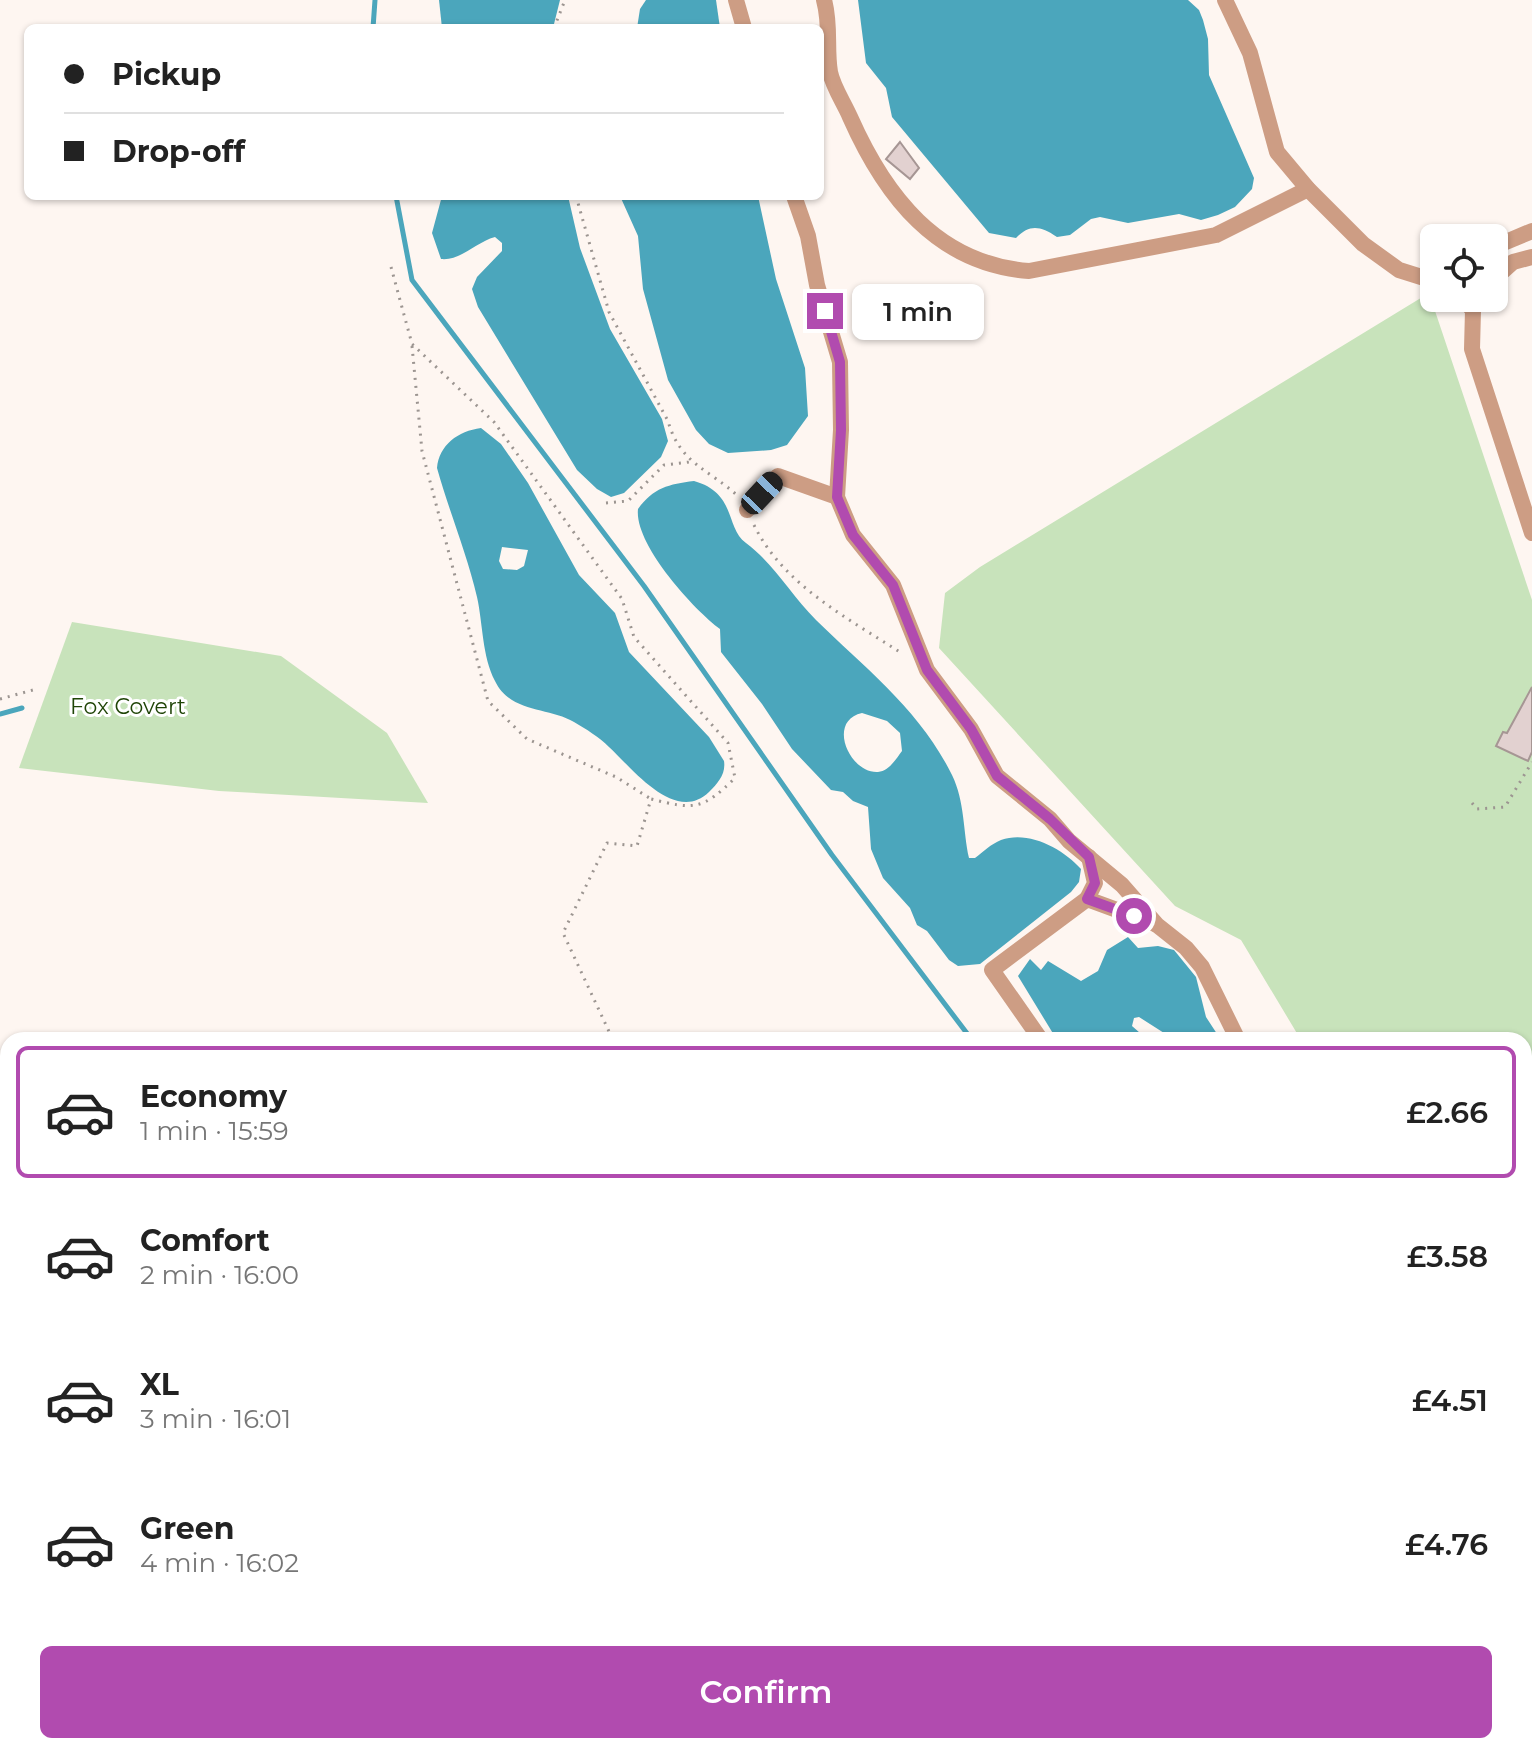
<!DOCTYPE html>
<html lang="en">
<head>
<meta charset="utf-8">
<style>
  body { margin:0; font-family:Montserrat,sans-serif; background:#f2f2f2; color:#222; height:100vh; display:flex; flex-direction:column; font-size:30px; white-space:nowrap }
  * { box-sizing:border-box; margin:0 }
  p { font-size:26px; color:#767676 }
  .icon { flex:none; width:44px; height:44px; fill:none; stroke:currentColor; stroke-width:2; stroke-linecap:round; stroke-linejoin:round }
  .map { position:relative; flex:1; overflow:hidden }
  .sheet { position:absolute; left:0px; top:1032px; width:1532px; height:722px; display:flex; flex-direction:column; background:#fff; border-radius:24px 24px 0 0; box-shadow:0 2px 6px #0004 }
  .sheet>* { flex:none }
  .guide { position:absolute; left:24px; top:24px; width:800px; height:176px; border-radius:12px; box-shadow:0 2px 6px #0004; display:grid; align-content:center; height:176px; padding:0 40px; background:#fff }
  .tools { position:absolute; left:1420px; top:224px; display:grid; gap:16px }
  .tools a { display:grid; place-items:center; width:88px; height:88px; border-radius:12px; background:#fff; box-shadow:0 2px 6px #0004; font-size:40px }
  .end { position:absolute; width:36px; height:36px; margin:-18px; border:10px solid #b14baf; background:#fff; box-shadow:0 0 0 4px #fff }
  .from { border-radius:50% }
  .bubble { position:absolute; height:56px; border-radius:12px; background:#fff; box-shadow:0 2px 6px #0004; font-size:26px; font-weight:600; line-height:56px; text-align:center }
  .car { position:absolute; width:24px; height:48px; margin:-24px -12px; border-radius:10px; box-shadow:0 0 6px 2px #0007; background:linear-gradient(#222 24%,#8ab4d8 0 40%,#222 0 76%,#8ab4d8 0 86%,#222 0) }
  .guide b { display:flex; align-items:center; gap:28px; height:76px; font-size:30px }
  .guide b+b { border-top:2px solid #e0e0e0 }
  .guide i { width:20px; height:20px; background:#222 }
  ul { padding:14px 0 0; list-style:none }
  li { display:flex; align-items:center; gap:24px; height:132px; margin:0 16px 12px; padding:0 24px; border:4px solid transparent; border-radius:12px }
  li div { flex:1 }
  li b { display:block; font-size:30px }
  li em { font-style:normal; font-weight:600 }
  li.active { border-color:#b14baf }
  li>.icon { width:72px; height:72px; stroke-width:1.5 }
  .primary-button { display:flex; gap:16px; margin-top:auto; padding:16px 40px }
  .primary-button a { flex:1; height:92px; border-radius:12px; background:#b14baf; color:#fff; font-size:32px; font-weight:600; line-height:92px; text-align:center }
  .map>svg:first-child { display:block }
</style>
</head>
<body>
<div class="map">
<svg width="1532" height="1753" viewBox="0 0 1532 1753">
  <rect width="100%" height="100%" fill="#fef6f1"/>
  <g fill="#c8e3bb">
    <polygon points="1429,293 1532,600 1532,1176 1524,1184 1524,1040 1301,1040 1241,940 1175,906 939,648 945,593 980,567"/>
    <polygon points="72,622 281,656 387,733 428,803 219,791 19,768"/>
  </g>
  <g fill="#4ba6bc" fill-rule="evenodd">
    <polygon points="439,0 560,0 553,28 442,28"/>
    <polygon points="646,0 716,0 720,28 637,28 640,9"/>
    <path d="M858,0h330l11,10 4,10 5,19 1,36 45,103 -2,11 -17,18 -17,8 -17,5 -22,-6 -51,9 -28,-6 -9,2 -21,16 -13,2c-17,-11 -27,-13 -41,1l-27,-5 -97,-116 -6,-29 -20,-25z"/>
    <path d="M442,196h126l12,52 30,81 52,90 6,22 -7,16 -37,36 -13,4 -14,-8 -20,-19 -99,-163 -6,-18 5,-12 25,-26v-8l-7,-6c-19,5 -34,24 -54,22l-9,-26z"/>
    <polygon points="620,196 758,196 776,279 805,368 808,416 787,445 771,450 728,453 709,444 696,430 668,380 643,289 638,236"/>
    <path d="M481,428l20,16 27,39 51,92 36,38 14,39 80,85 15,24c2,13 -6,22 -15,31 -34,33 -78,-25 -100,-45 -10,-10 -23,-18 -35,-25 -25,-15 -64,-9 -79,-41 -13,-25 -12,-57 -18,-84 -10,-43 -28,-86 -40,-129 2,-23 21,-37 44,-40zM502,547l26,3 -4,16 -7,4 -14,-1 -4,-8z"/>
    <path d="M694,481c43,12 31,47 52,62 28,21 45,52 70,77 50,49 104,90 136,155 13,27 11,56 17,83h6c8,-6 16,-14 26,-18 28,-10 62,9 80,29l-2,13 -8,10 -91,72 -22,2 -9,-6 -22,-29 -10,-6 -7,-17 -27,-30 -12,-29 -3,-42 -15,-6 -10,-9 -12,-2 -39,-41 -30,-45 -41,-52 -1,-23c-27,-20 -86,-85 -82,-120 15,-21 31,-25 56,-28zM862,713l25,8 13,12 2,18c-6,8 -13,20 -24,21 -28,2 -52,-51 -16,-59z"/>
    <polygon points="1128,937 1138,948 1158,946 1174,950 1196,977 1206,1017 1221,1040 1175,1040 1139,1017 1134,1018 1132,1026 1148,1040 1057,1040 1018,976 1030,959 1041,970 1048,961 1081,981 1098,971 1107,950"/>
  </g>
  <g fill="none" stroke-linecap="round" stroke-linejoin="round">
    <g stroke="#4ba6bc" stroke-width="5">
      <polyline points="373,28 375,0"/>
      <polyline points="396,196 412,280 644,586 832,855 972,1040"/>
      <polyline points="0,714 22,708"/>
      <polyline points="1224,1746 1228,1753"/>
    </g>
  </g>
  <g fill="#e2d1d0" stroke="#a69694" stroke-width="2">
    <polygon points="900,142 919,168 910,179 886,159"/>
    <polygon points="1532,687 1532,752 1528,761 1496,746 1503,732 1507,733"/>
  </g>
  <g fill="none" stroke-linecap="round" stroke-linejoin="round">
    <g stroke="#9c9591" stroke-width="3" stroke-dasharray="2 6" stroke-linecap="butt">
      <polyline points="554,28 565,0"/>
      <path d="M576,196l33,116 59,109c12,43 41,48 71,76"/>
      <path d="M391,267l21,77 82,78 128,177 12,38 94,106 7,35c-33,32 -40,32 -84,21l-14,47 -30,-3 -44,90 50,107"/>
      <polyline points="412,346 422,451 488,701 527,739 616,777 651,799"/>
      <polyline points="606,503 628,501 664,465 690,462"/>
      <path d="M754,525c29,60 95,94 149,129"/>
      <polyline points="0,699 33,690"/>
      <polyline points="1472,803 1477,809 1505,807 1532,762"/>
      <polyline points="904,1753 907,1746"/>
      <polyline points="947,1753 949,1746"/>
    </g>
    <g stroke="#cd9d84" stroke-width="16">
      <polyline points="736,0 744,28"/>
      <path d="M824,0c7,25 2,48 6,72 3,15 14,31 20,45 35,79 87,147 179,154l187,-36 92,-46"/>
      <polyline points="1225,0 1250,53 1277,152 1308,189 1363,244 1399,270 1434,281"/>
      <polyline points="794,196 808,236 817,285 840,362 841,430 837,497 853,535 893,585 927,670 971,729 997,776 1050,819 1069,841 1122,885 1157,925 1186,948 1202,967 1238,1040"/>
      <polyline points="1494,247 1532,231"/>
      <polyline points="1494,279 1513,262 1532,257"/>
      <polyline points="1462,298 1473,310"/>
      <polyline points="1480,298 1473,310 1472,349 1532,533"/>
      <polyline points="747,510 778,476 837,497"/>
      <polyline points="1087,899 1095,883 1089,857"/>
      <polyline points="1041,1040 992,970 1087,899 1155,924"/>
      <polyline points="0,1529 8,1510"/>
      <polyline points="6,1606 5,1589 8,1582"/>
      <polyline points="1524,1728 1532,1686"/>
      <polyline points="1342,1746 1345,1753"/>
      <polyline points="1058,1753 1060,1746"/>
      <polyline points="1519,1753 1521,1746"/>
    </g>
    <g stroke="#a14c16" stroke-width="20">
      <polyline points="0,1605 8,1606"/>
      <polyline points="982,1746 1001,1753"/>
    </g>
  </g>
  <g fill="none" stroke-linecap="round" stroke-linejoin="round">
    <polyline stroke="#b14baf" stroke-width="10" points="825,311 840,362 841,430 837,497 853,535 893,585 927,670 971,729 997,776 1050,819 1089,857 1095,883 1087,899 1134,916"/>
  </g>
  <g text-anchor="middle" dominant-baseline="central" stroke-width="6" stroke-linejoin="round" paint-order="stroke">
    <g font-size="22" fill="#204507" stroke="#fff">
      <text x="128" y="706">Fox Covert</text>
    </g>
  </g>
</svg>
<div class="tools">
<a><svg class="icon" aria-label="locate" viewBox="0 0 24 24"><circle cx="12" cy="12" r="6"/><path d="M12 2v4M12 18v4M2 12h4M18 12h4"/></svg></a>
</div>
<i class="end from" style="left:1134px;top:916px"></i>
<i class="end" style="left:825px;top:311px"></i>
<div class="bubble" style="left:852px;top:284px;width:132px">1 min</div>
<i class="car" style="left:762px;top:493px;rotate:43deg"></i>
<div class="guide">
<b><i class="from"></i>Pickup</b>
<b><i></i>Drop-off</b>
</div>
<section class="sheet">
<ul>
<li class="active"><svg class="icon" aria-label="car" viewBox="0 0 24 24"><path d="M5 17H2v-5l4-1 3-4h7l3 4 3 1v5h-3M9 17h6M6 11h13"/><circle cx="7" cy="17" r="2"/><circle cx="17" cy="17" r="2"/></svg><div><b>Economy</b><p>1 min · 15:59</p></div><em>£2.66</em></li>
<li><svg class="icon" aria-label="car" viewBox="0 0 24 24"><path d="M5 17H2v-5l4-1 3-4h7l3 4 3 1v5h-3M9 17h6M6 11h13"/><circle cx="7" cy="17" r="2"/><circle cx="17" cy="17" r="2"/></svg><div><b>Comfort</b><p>2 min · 16:00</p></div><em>£3.58</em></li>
<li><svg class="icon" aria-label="car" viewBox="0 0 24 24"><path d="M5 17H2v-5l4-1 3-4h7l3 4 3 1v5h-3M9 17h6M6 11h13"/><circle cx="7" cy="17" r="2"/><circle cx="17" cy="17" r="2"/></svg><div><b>XL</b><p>3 min · 16:01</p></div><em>£4.51</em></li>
<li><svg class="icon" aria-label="car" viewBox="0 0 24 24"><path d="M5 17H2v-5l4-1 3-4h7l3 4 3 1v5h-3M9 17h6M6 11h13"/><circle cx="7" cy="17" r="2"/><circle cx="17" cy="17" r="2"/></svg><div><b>Green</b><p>4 min · 16:02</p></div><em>£4.76</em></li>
</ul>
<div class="primary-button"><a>Confirm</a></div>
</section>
</div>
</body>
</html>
